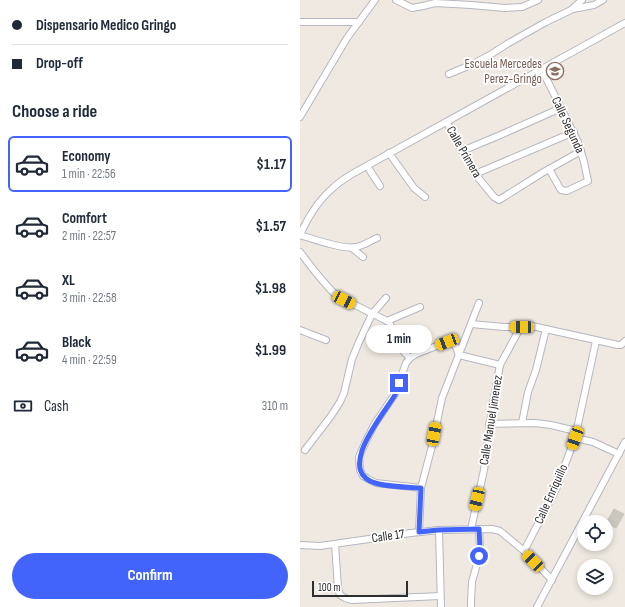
<!DOCTYPE html>
<html lang="en">
<head>
<meta charset="utf-8">
<style>
  body { margin:0; font-family:"Sofia Sans Condensed",sans-serif; background:#f6f6f7; color:#1f2937; height:100vh; display:flex; flex-direction:column; font-size:15px; white-space:nowrap }
  * { box-sizing:border-box; margin:0 }
  p { font-size:13px; color:#747a83 }
  .icon { flex:none; width:22px; height:22px; fill:none; stroke:currentColor; stroke-width:2; stroke-linecap:round; stroke-linejoin:round }
  .map { position:relative; flex:1; overflow:hidden }
  .drawer { display:flex; flex-direction:column; background:#fff; width:300px }
  .drawer>* { flex:none }
  .banner { display:grid; align-content:center; height:88px; padding:0 12px; background:#fff }
  .buttons { position:absolute; left:277px; top:515px; display:grid; gap:8px }
  .buttons a { display:grid; place-items:center; width:36px; height:36px; border-radius:50%; background:#fff; box-shadow:0 2px 6px #0003; font-size:20px }
  .scale { position:absolute; left:12px; bottom:10px; width:96px; box-sizing:border-box; padding-left:4px; border:2px solid #2e2e2e; border-top:0; font-size:11px; line-height:14px; white-space:nowrap; color:#2e2e2e; -webkit-text-stroke:3px #fff; paint-order:stroke }
  .end { position:absolute; width:18px; height:18px; margin:-9px; border:5px solid #4264fb; background:#fff; box-shadow:0 0 0 2px #fff }
  .from { border-radius:50% }
  .bubble { position:absolute; height:28px; border-radius:14px; background:#fff; box-shadow:0 2px 6px #0003; font-size:13px; font-weight:700; line-height:28px; text-align:center }
  .car { position:absolute; width:12px; height:24px; margin:-12px -6px; border-radius:5px; box-shadow:0 0 3px 1px #0007; background:linear-gradient(#f5c518 24%,#345 0 40%,#f5c518 0 76%,#345 0 86%,#f5c518 0) }
  .banner b { display:flex; align-items:center; gap:14px; height:38px; font-size:15px }
  .banner b+b { border-top:1px solid #e0e1e3 }
  .banner i { width:10px; height:10px; background:#1f2937 }
  ul { padding:0; list-style:none }
  li { display:flex; align-items:center; gap:12px; height:56px; margin:0 8px 6px; padding:0 4px; border:2px solid transparent; border-radius:6px }
  li div { flex:1 }
  li b { display:block; font-size:15px }
  li em { font-style:normal; font-weight:700 }
  li.active { border-color:#4264fb }
  li>.icon { width:36px; height:36px; stroke-width:1.5 }
  h2 { padding:0 12px; font-size:18px; line-height:48px }
  .pay { display:flex; align-items:center; gap:10px; height:44px; padding:0 12px; font-size:15px }
  .pay p { margin-inline-start:auto }
  .button { display:flex; gap:8px; margin-top:auto; padding:8px 12px }
  .button a { flex:1; height:46px; border-radius:24px; background:#4264fb; color:#fff; font-size:16px; font-weight:700; line-height:46px; text-align:center }
  main { display:flex; flex:1; min-height:0 }
  .map>svg:first-child { display:block }
</style>
</head>
<body>
<main>
<section class="drawer">
<div class="banner">
<b><i class="from"></i>Dispensario Medico Gringo</b>
<b><i></i>Drop-off</b>
</div>
<h2>Choose a ride</h2>
<ul>
<li class="active"><svg class="icon" aria-label="car" viewBox="0 0 24 24"><path d="M5 17H2v-5l4-1 3-4h7l3 4 3 1v5h-3M9 17h6M6 11h13"/><circle cx="7" cy="17" r="2"/><circle cx="17" cy="17" r="2"/></svg><div><b>Economy</b><p>1 min · 22:56</p></div><em>$1.17</em></li>
<li><svg class="icon" aria-label="car" viewBox="0 0 24 24"><path d="M5 17H2v-5l4-1 3-4h7l3 4 3 1v5h-3M9 17h6M6 11h13"/><circle cx="7" cy="17" r="2"/><circle cx="17" cy="17" r="2"/></svg><div><b>Comfort</b><p>2 min · 22:57</p></div><em>$1.57</em></li>
<li><svg class="icon" aria-label="car" viewBox="0 0 24 24"><path d="M5 17H2v-5l4-1 3-4h7l3 4 3 1v5h-3M9 17h6M6 11h13"/><circle cx="7" cy="17" r="2"/><circle cx="17" cy="17" r="2"/></svg><div><b>XL</b><p>3 min · 22:58</p></div><em>$1.98</em></li>
<li><svg class="icon" aria-label="car" viewBox="0 0 24 24"><path d="M5 17H2v-5l4-1 3-4h7l3 4 3 1v5h-3M9 17h6M6 11h13"/><circle cx="7" cy="17" r="2"/><circle cx="17" cy="17" r="2"/></svg><div><b>Black</b><p>4 min · 22:59</p></div><em>$1.99</em></li>
</ul>
<div class="pay"><svg class="icon" aria-label="cash" viewBox="0 0 24 24"><path d="M3 7h18v10H3z"/><circle cx="12" cy="12" r="2"/></svg>Cash<p>310 m</p></div>
<div class="button"><a>Confirm</a></div>
</section>
<div class="map">
<svg width="325" height="607" viewBox="0 0 325 607">
  <rect width="100%" height="100%" fill="#efe9e1"/>
  <polygon fill="#cbc7bf" stroke="#cbc5ba" points="314,509 324,514 316,528 306,523"/>
  <g fill="none" stroke-linecap="round" stroke-linejoin="round">
    <defs>
      <g id="minor">
        <polyline points="96,0 112,8 123,6 135,3 171,5 205,8 222,7 238,0"/>
        <polyline points="273,9 294,5 303,0"/>
        <polyline points="0,22 59,22"/>
        <polyline points="242,70 278,142 284,162 288,181 267,191 261,190 249,169"/>
        <polyline points="149,74 173,64 190,55 207,44 246,22 271,10 282,0"/>
        <polyline points="0,117 47,38 75,0"/>
        <polyline points="147,122 154,137 175,174 194,197 199,200 242,173 281,151"/>
        <polyline points="162,151 198,136 261,108"/>
        <polyline points="89,153 114,188 125,197"/>
        <polyline points="67,166 80,186"/>
        <polyline points="175,174 274,132"/>
        <path d="M0,235c8,-18 18,-35 34,-48 5,-5 12,-9 18,-13l273,-151"/>
        <path d="M0,235c13,4 44,15 56,12 7,-1 14,-6 21,-9"/>
        <polyline points="52,248 63,257"/>
        <path d="M0,252c12,16 23,31 37,44l52,26 12,27 9,9"/>
        <polyline points="87,321 120,307"/>
        <polyline points="171,324 204,327 222,327"/>
        <polyline points="0,330 26,340"/>
        <polyline points="222,423 228,392 236,370 246,329"/>
        <polyline points="189,424 235,423 251,425 276,431"/>
        <polyline points="275,438 293,442 319,454"/>
        <polyline points="5,450 31,416 40,402 44,393 52,359 59,342 72,314 86,298"/>
        <polyline points="121,488 76,483 68,479 63,476 60,470 59,457 66,441 74,425 95,394 106,363 110,358 116,354 147,342 153,343 156,347 159,355 200,365"/>
        <path d="M171,529l13,-59 8,-62 8,-43 19,-35c4,-5 7,-5 13,-4l86,19h3l4,-4"/>
        <polyline points="139,530 141,607"/>
        <polyline points="119,532 121,488 132,446 142,398 179,303"/>
        <polyline points="35,544 38,588 40,595 45,598 52,600 140,596"/>
        <polyline points="0,545 20,546 111,533 139,530 192,529 200,531 224,551 252,580"/>
        <polyline points="224,551 256,489 275,438 296,341"/>
        <polyline points="171,607 171,601 172,582 177,564 180,548 179,529"/>
        <polyline points="237,607 325,442"/>
      </g>
    </defs>
    <use href="#minor" stroke="#b4b7c1" stroke-width="8"/>
    <use href="#minor" stroke="#fff" stroke-width="6"/>
  </g>
  <g fill="none" stroke-linecap="round" stroke-linejoin="round">
    <path stroke="#4264fb" stroke-width="5" d="M99,383c-2,4 -3,8 -4,12 -11,19 -60,75 -20,88 13,4 32,4 46,5l-2,44 19,-2 41,-1 1,19 -1,8"/>
  </g>
  <defs>
    <symbol id="school-ring" viewBox="-11 -11 22 22"><circle r="9.5" fill="#fff" stroke="#8d6e63" stroke-width="1.5"/><path d="M0-5L7-2L0 1L-7-2ZM-4 1L0 2.5L4 1V4Q0 6-4 4Z" fill="#8d6e63"/></symbol>
  </defs>
  <g fill-rule="evenodd">
    <use href="#school-ring" x="245" y="61" width="20" height="20"/>
  </g>
  <g text-anchor="middle" dominant-baseline="central" stroke-width="3.5" stroke-linejoin="round" paint-order="stroke">
    <g font-size="13" fill="#785e54" stroke="#fff" text-anchor="end">
      <text x="242" y="64">Escuela Mercedes<tspan x="242" dy="15">Perez-Gringo</tspan></text>
    </g>
    <g font-size="13" fill="#2e2e2e" stroke="#fff">
      <text transform="translate(268 125) rotate(65)">Calle Segunda</text>
      <text transform="translate(164 152) rotate(60)">Calle Primera</text>
      <text transform="translate(191 420) rotate(-81)">Calle Manuel Jimenez</text>
      <text transform="translate(251 494) rotate(-66)">Calle Enriquillo</text>
      <text transform="translate(88 536) rotate(-8)">Calle 17</text>
    </g>
  </g>
</svg>
<div class="buttons">
<a><svg class="icon" aria-label="locate" viewBox="0 0 24 24"><circle cx="12" cy="12" r="6"/><path d="M12 2v4M12 18v4M2 12h4M18 12h4"/></svg></a>
<a><svg class="icon" aria-label="layers" viewBox="0 0 24 24"><path d="M12 4l9 5-9 5-9-5zM3 14l9 5 9-5"/></svg></a>
</div>
<div class="scale">100 m</div>
<i class="end from" style="left:179px;top:556px"></i>
<i class="end" style="left:99px;top:383px"></i>
<div class="bubble" style="left:66px;top:325px;width:66px">1 min</div>
<i class="car" style="left:44px;top:300px;rotate:117deg"></i>
<i class="car" style="left:222px;top:327px;rotate:271deg"></i>
<i class="car" style="left:147px;top:342px;rotate:249deg"></i>
<i class="car" style="left:134px;top:434px;rotate:11deg"></i>
<i class="car" style="left:275px;top:438px;rotate:200deg"></i>
<i class="car" style="left:177px;top:499px;rotate:193deg"></i>
<i class="car" style="left:233px;top:561px;rotate:315deg"></i>
</div>
</main>
</body>
</html>
